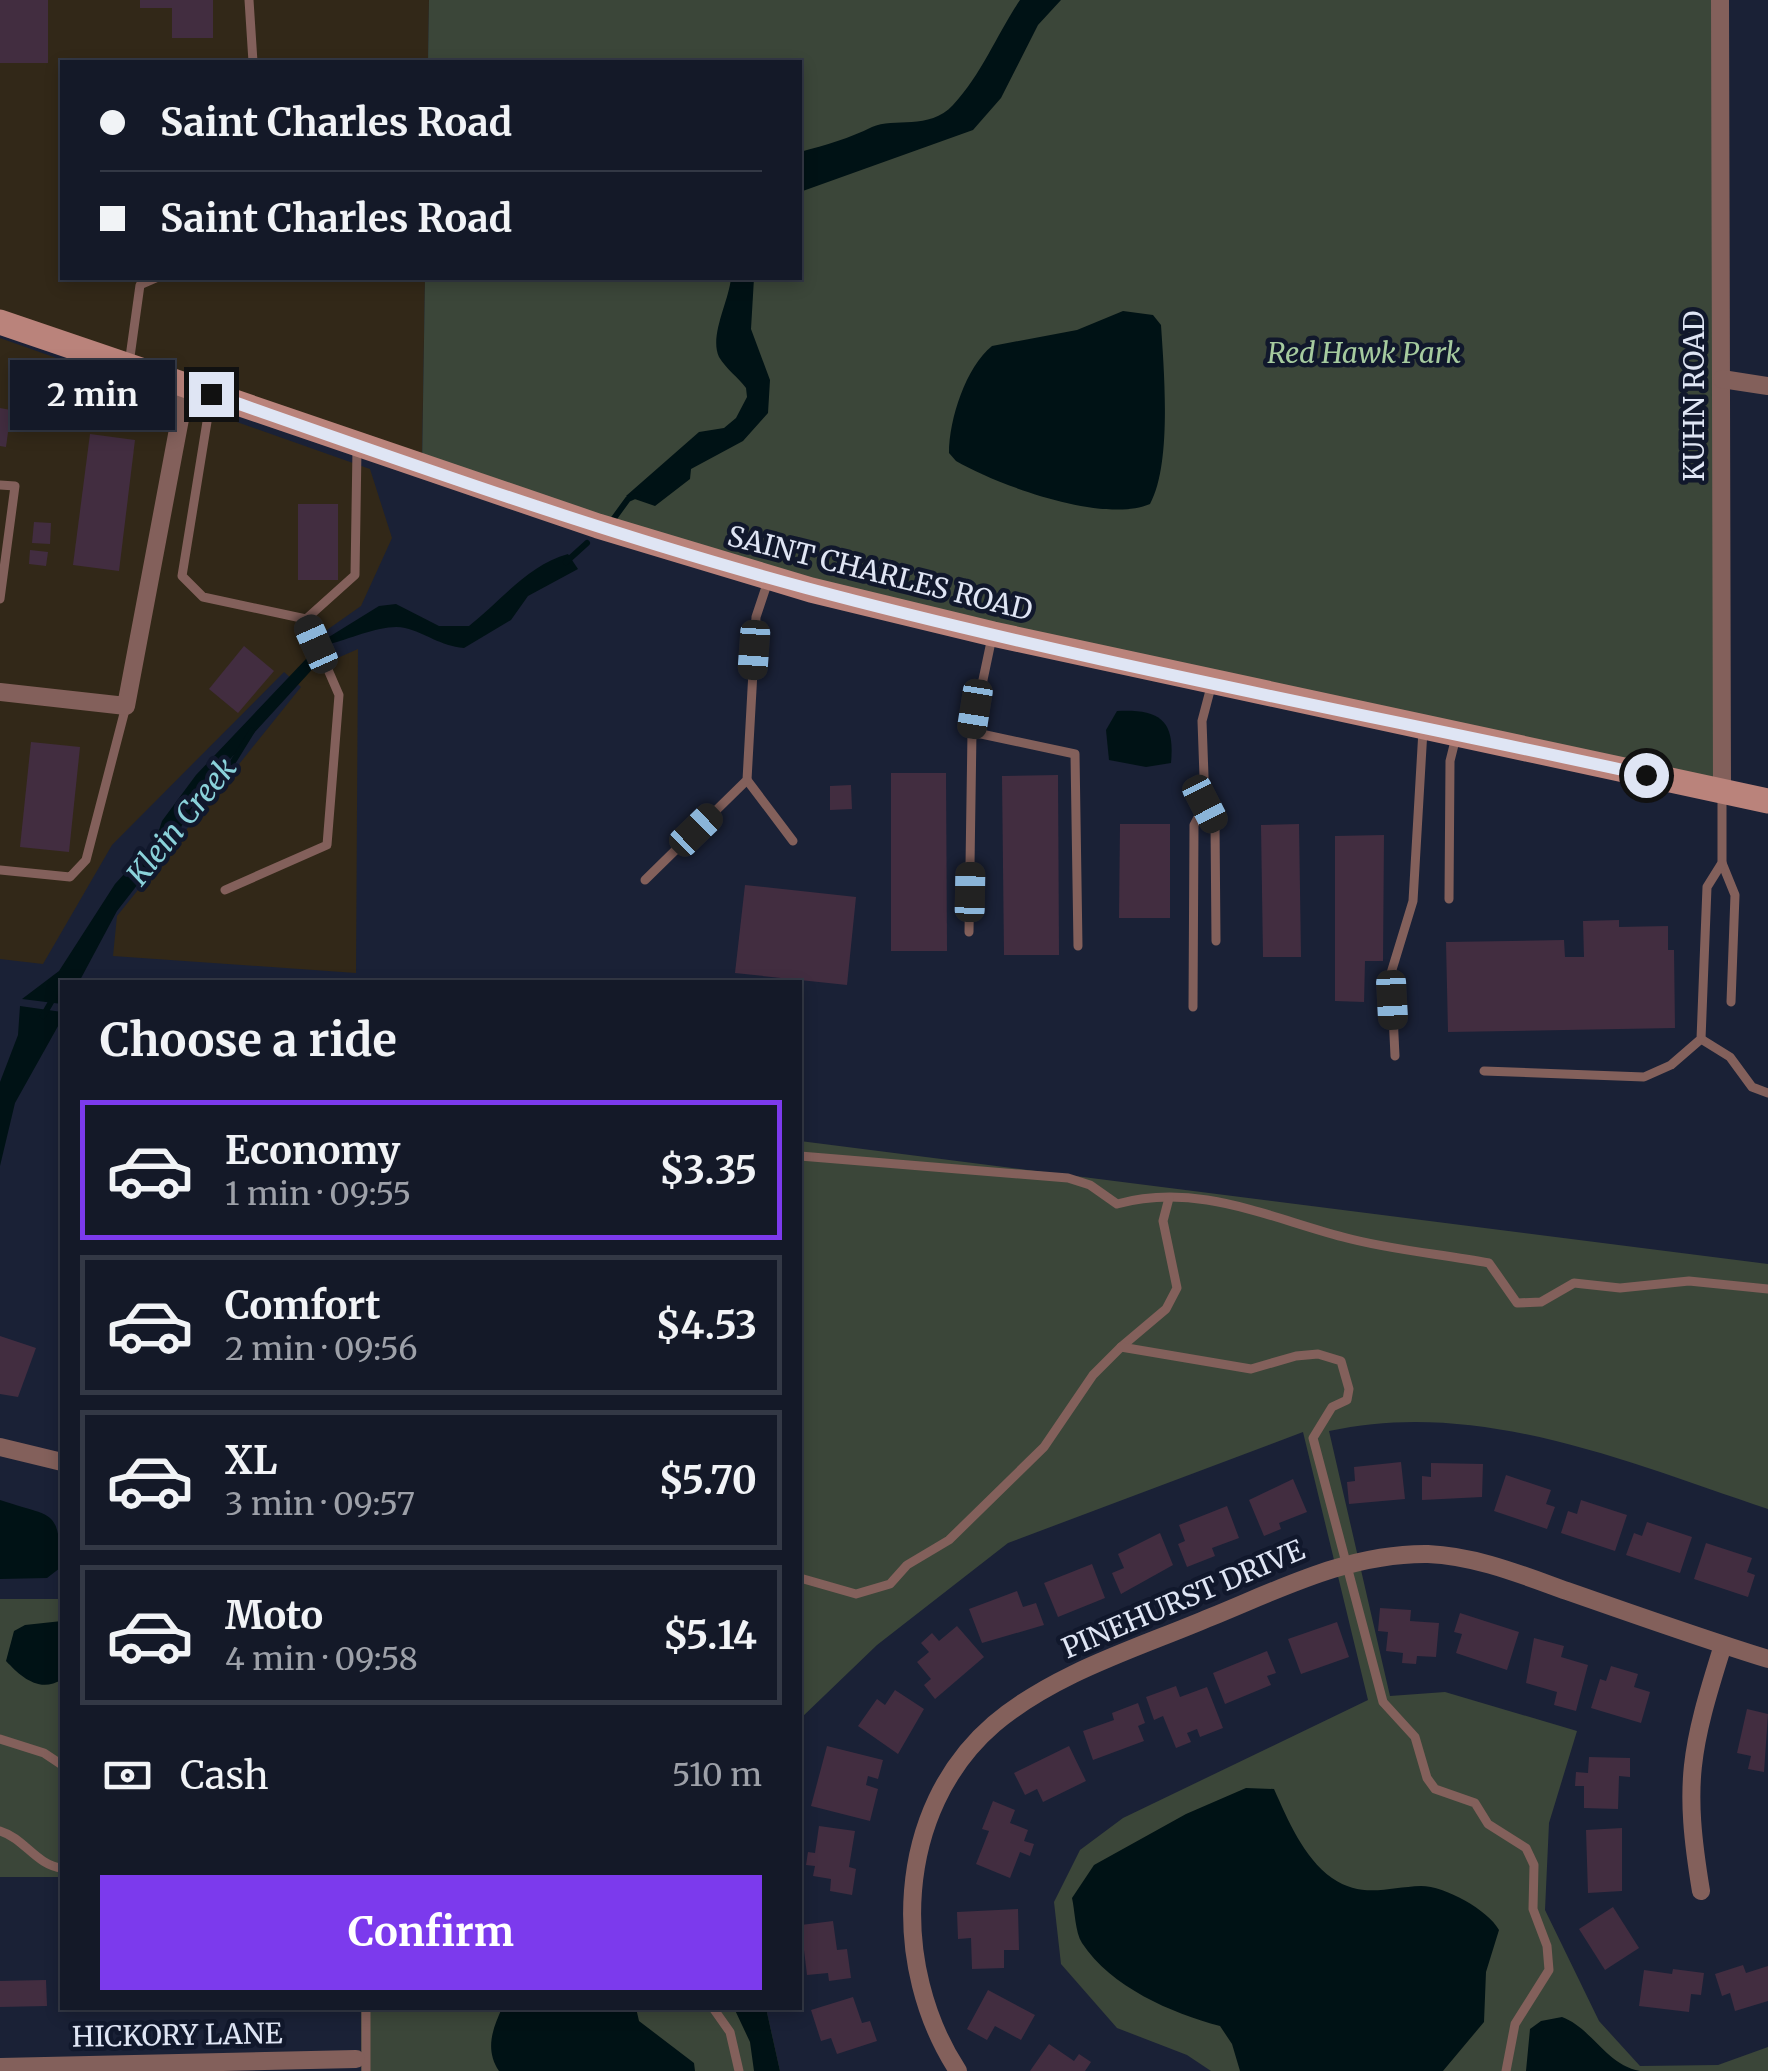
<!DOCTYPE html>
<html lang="en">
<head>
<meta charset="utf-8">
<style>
  body { margin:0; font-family:Merriweather,serif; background:#1d2230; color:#f1f3f6; height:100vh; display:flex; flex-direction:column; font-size:38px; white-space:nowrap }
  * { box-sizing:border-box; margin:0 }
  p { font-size:32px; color:#9da0a8 }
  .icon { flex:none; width:55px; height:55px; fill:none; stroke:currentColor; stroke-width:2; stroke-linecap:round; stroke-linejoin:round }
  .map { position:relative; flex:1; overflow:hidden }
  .panel { position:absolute; left:60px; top:980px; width:742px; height:1030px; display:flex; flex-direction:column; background:#141928; border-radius:0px; box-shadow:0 5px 15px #0003,0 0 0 2px #333845 }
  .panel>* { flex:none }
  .guide { position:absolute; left:60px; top:60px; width:742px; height:220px; border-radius:0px; box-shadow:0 5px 15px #0003,0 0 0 2px #333845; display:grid; align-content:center; height:220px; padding:0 40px; background:#141928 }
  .end { position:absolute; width:45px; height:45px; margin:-22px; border:12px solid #dfe5f4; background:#111; box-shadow:0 0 0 5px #111 }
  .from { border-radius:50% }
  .bubble { position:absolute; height:70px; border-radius:0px; background:#141928; box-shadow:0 5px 15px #0003,0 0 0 2px #333845; font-size:32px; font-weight:700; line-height:70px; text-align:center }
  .car { position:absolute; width:30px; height:60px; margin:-30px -15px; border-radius:12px; box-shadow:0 0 8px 2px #0007; background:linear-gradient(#222 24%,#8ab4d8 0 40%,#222 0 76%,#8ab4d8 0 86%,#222 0) }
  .guide b { display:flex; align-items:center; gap:35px; height:95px; font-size:38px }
  .guide b+b { border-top:2px solid #333845 }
  .guide i { width:25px; height:25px; background:#f1f3f6 }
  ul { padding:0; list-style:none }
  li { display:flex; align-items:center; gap:30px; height:140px; margin:0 20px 15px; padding:0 20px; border:5px solid #333845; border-radius:0px }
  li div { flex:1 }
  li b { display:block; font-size:38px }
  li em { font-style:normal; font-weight:700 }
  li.on { border-color:#7c3aed }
  li>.icon { width:90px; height:90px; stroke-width:1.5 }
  h2 { padding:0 40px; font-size:45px; line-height:120px }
  .pay { display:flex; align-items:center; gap:25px; height:110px; padding:0 40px; font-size:38px }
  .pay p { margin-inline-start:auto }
  .cta { display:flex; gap:20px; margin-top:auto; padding:20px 40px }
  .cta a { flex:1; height:115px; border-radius:0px; background:#7c3aed; color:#fff; font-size:40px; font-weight:700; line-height:115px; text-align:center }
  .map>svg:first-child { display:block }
</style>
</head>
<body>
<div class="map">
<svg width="1768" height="2071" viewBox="0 0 1768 2071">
  <rect width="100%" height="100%" fill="#1a2136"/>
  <g fill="#322818">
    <polygon points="0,0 429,0 428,62 62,62 62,278 425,278 422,457 0,314"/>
    <polygon points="0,338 370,469 392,538 361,606 317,637 333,660 358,649 356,973 113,956 117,916 301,687 284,672 112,845 43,964 0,959"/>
  </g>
  <g fill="#3b4639">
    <polygon points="429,0 1717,0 1724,794 793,588 422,466 425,278 800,278 800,62 428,62"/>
    <path d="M800,1141l968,123v245c-141,-47 -289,-111 -439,-78l61,265 55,-4 132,39 -28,92 -4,87 54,111 41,45 78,-1 50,-18v24h-557l-24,-16 -70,-27 -56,-64 -7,-62 26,-52 43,-32 245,-118 -65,-268 -295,111 -131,102 -77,74z"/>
    <rect x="0" y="1599" width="62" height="278"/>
    <polygon points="361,2008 766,2008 780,2071 361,2071"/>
  </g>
  <g fill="#001215">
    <path d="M1020,0h41l-23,25 -37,73 -28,32 -173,62v-40c26,-7 50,-14 72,-25 22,-10 57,4 81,-22 29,-31 44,-71 67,-105z"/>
    <path d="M731,278h23l-3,51 19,51 -2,33 -25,28 -52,28 -1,10 -35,27 -29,-10 73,-64 25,-4 12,-10 11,-21 -1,-9c-8,-11 -20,-19 -27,-31 -10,-21 10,-56 12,-79z"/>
    <path d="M1123,311l30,4 8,10c3,46 11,139 -11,179 -46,20 -153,-19 -194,-43l-7,-8c0,-34 17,-86 43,-107l85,-16z"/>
    <path d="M568,554l10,15 -50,27 -17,24 -47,28c-24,-2 -38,-15 -59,-20 -20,-5 -55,11 -75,16l-1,7 -118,129 -37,58 -57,73 -38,71h-17v22l-40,-5 37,-28 56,-87 41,-45 6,-18 34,-46 128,-135 55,-34 17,-2 43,22h30c32,-25 59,-61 99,-72z"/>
    <path d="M1117,711c43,-2 58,9 54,52l-25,4 -37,-7 -3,-30z"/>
    <polygon points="20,1006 62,1012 62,1019 15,1103 0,1166 0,1082 18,1035"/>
    <path d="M0,1500c53,18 60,7 60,68l-13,10 -47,1z"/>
    <path d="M62,1621v58c-22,15 -41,-2 -56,-18l8,-30 11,-6z"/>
    <path d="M1246,1788l28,1c14,31 29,68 58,89 30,21 57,9 89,8 24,0 67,24 78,44l-13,42 -2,50 -41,49h-203l-8,-27 -12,-18c-49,-13 -109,-39 -138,-83 -7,-11 -7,-32 -10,-45l22,-33 92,-51z"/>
    <path d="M502,2008h134l3,13 55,42 1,8h-196c-14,-21 -7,-41 3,-63z"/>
    <polygon points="734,2008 766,2008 780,2071 754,2071 750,2042"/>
    <path d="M1562,2017c30,11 44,48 78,54h-114l4,-42 11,-8z"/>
  </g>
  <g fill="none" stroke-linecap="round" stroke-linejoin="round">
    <g stroke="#001215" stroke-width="6">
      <polyline points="612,521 628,499 637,495"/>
      <polyline points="566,562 587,543"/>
      <polyline points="185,820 231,765 252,731"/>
      <polyline points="43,1016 62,983"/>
    </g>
  </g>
  <g fill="#422d40">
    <rect x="0" y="0" width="48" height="63"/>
    <polygon points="140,0 213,0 213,38 172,38 172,8 140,8"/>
    <polygon points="0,408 11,410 6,447 0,446"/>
    <polygon points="90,434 135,440 119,571 73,565"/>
    <rect x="298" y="504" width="40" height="76"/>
    <polygon points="34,522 51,523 50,544 32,543"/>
    <polygon points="30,550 48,552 46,566 29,564"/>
    <polygon points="244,646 274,671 238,713 209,689"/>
    <polygon points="31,742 80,747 69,852 20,847"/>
    <polygon points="891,773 946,773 947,951 891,951"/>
    <polygon points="1058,775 1059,955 1004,955 1002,776"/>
    <polygon points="851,785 852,809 830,810 830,786"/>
    <polygon points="1120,824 1170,824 1170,918 1119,918"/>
    <polygon points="1299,824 1301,957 1263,957 1261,825"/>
    <polygon points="1384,835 1383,961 1365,961 1364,1002 1335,1001 1335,836"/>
    <polygon points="745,885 856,897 847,985 735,973"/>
    <polygon points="1619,920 1619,927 1668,926 1668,950 1674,950 1675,1028 1448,1032 1446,942 1564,940 1565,957 1584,957 1583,921"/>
    <polygon points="0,1336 36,1348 18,1397 0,1394"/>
    <polygon points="1401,1462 1405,1499 1349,1504 1347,1482 1355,1481 1354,1467"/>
    <polygon points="1431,1463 1483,1464 1482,1497 1422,1500 1422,1476 1431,1477"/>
    <polygon points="1506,1475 1551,1490 1546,1504 1555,1507 1547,1529 1494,1511"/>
    <polygon points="1293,1479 1307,1512 1279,1523 1281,1529 1264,1536 1249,1500"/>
    <polygon points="1581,1500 1627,1515 1615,1551 1561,1533 1568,1511 1577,1514"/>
    <polygon points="1227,1506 1239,1538 1212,1548 1215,1556 1187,1567 1178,1544 1185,1541 1179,1525"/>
    <polygon points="1647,1522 1692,1537 1680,1573 1626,1555 1634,1533 1642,1536"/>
    <polygon points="1160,1533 1173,1565 1121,1594 1112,1573 1124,1568 1118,1554"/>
    <polygon points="1706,1543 1752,1558 1747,1572 1755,1575 1748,1597 1694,1579"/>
    <polygon points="1092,1564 1105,1598 1058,1617 1044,1583"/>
    <polygon points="1017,1591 1023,1607 1036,1603 1044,1625 982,1643 969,1609"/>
    <polygon points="1380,1608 1411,1610 1410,1621 1439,1623 1436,1657 1417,1656 1416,1664 1402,1663 1403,1653 1386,1651 1388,1632 1378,1631"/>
    <polygon points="1460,1613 1519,1632 1507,1670 1456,1653 1462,1634 1454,1632"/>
    <polygon points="1337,1622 1349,1657 1301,1674 1288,1639"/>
    <polygon points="957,1626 984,1657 935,1699 924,1685 931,1679 917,1662 929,1652 921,1643 932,1633 939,1641"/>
    <polygon points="1534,1638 1564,1646 1561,1657 1588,1665 1576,1711 1554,1705 1557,1692 1526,1683"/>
    <polygon points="1267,1651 1276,1673 1267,1676 1271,1685 1225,1704 1213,1673"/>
    <polygon points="1611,1666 1638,1674 1634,1687 1650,1692 1641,1723 1591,1708 1600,1679 1606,1681"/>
    <polygon points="1176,1686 1180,1697 1207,1687 1223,1728 1200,1737 1197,1729 1187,1733 1191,1742 1176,1748 1163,1716 1154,1720 1146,1697"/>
    <polygon points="895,1690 924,1709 898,1754 858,1726 877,1699 885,1705"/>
    <polygon points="1138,1703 1145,1723 1138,1726 1144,1741 1093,1760 1083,1731 1114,1720 1112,1713"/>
    <polygon points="1747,1709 1768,1714 1764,1772 1748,1769 1751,1756 1737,1753"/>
    <polygon points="827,1746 883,1760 878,1779 868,1776 866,1785 878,1789 870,1821 811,1806"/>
    <polygon points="1069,1746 1086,1781 1043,1802 1037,1789 1025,1795 1014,1773"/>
    <polygon points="1589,1757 1630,1758 1630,1777 1619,1776 1618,1809 1584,1808 1584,1786 1575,1786 1576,1772 1588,1773"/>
    <polygon points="993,1801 1015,1810 1010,1823 1028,1830 1024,1841 1034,1844 1030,1856 1020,1852 1010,1878 976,1864 989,1831 982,1829"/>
    <polygon points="819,1826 855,1831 849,1867 856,1869 852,1895 830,1891 831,1879 813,1876 815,1866 806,1865 808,1852 815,1853"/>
    <polygon points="1622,1828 1622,1891 1588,1893 1586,1830"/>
    <polygon points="1613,1907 1639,1948 1605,1970 1579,1929"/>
    <polygon points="1018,1909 1019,1950 1004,1950 1004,1968 972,1969 971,1938 958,1939 957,1912"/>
    <polygon points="833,1921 837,1950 847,1949 851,1978 829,1981 828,1973 807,1975 801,1925"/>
    <polygon points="1743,1965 1746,1973 1768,1966 1768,2001 1735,2011 1730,1993 1722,1996 1715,1974"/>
    <polygon points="1673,1969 1704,1973 1701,1995 1691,1994 1689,2012 1639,2006 1644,1970 1672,1974"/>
    <polygon points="46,1980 47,2006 0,2007 0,1981"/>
    <polygon points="988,1990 1035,2015 1021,2040 995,2026 987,2040 967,2029"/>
    <polygon points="853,1997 862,2023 870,2021 877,2041 837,2054 831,2038 821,2041 811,2010"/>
    <polygon points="1049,2044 1074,2061 1079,2054 1091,2062 1085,2071 1030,2071"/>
  </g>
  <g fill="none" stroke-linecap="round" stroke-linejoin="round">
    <g stroke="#83605b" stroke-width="9">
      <polyline points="249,0 253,62"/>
      <polyline points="129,364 140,285 156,278"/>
      <polyline points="211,397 182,576 203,597 306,619"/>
      <polyline points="0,485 15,486 0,599"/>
      <polyline points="306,619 355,575 357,449"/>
      <polyline points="992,637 972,732 1075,754 1078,946"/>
      <polyline points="747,780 793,841"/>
      <polyline points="1205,804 1215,823 1216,941"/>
      <polyline points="1722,863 1735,895 1731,1002"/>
      <polyline points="0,870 70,877 86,860 126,706"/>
      <polyline points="645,880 747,780 756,617 768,581"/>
      <polyline points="225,890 327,845 339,695 306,619"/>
      <polyline points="1449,899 1450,761 1456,737"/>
      <polyline points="969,932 972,732"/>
      <polyline points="1193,1007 1194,825 1205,804 1202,721 1212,683"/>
      <polyline points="1701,1039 1730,1057 1752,1087 1768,1093"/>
      <polyline points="1395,1056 1391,973 1413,901 1423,730"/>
      <polyline points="1484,1071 1644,1077 1671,1065 1701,1039 1707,887 1722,863 1722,794"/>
      <path d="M800,1156l268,22 22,7 27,19c80,-22 150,13 226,33 47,13 98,17 146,26l28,40 24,-1 33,-19 46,5 69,-7 79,8"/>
      <polyline points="1121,1347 1166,1309 1177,1288 1163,1221 1169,1198"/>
      <polyline points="800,1578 856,1594 890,1584 907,1565 949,1540 1044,1447 1093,1375 1121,1347 1251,1369 1296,1356 1318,1354 1341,1361 1349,1389 1347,1400 1332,1407 1313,1438 1383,1702 1415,1737 1427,1778 1435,1789 1475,1803 1488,1824 1526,1848 1534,1865 1533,1909 1547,1946 1549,1970 1515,2024 1506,2071"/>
      <polyline points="0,1739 44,1753 62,1765"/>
      <path d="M0,1831c24,7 37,35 62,37"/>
      <polyline points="366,2008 366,2071"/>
      <polyline points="713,2008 730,2032 739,2071"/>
    </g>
    <g stroke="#83605b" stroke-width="18">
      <polyline points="1720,0 1722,791"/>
      <polyline points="1722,379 1768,386"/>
      <polyline points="0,692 126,706 186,387"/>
      <polyline points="0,1447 62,1462"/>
      <path d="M1701,1891c-18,-109 -11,-141 22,-246"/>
      <polyline points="0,2067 356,2059"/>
      <path d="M958,2071c-68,-104 -64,-261 36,-347 62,-52 144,-76 217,-107 71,-29 139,-64 217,-63 48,2 94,21 139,37 66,23 133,47 201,68"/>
    </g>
    <polyline stroke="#ba837b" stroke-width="25" points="0,322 598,526 811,590 993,634 1768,801"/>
  </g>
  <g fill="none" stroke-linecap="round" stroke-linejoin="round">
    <path stroke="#dfe5f4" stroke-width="12" d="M211,394c197,69 394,140 595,194 277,74 560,126 840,187"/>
  </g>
  <g text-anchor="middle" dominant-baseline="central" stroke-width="9" stroke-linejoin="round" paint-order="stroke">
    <g font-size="28" font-style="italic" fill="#a6cb9f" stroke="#11182c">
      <text x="1364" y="353">Red Hawk Park</text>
    </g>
    <g font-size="28" fill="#dfe5f4" stroke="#11182c">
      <text transform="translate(1694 396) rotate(-90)">KUHN ROAD</text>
      <text transform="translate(880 573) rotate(14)">SAINT CHARLES ROAD</text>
      <text transform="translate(1183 1599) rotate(-23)">PINEHURST DRIVE</text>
      <text transform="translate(177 2035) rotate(-1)">HICKORY LANE</text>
    </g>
    <g font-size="30" font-style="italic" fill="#8ad2da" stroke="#11182c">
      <text transform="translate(181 821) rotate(-51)">Klein Creek</text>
    </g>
  </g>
</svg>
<i class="end from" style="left:1646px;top:775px"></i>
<i class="end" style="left:211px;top:394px"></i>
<div class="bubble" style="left:10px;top:360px;width:165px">2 min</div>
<i class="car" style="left:316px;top:644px;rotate:336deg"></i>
<i class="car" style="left:754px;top:650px;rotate:184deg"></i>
<i class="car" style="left:975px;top:709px;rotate:189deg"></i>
<i class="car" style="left:1205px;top:804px;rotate:153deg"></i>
<i class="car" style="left:696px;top:830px;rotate:46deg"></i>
<i class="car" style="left:970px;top:892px;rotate:1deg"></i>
<i class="car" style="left:1392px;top:1000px;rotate:177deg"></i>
<div class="guide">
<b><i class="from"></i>Saint Charles Road</b>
<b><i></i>Saint Charles Road</b>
</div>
<section class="panel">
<h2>Choose a ride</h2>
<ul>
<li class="on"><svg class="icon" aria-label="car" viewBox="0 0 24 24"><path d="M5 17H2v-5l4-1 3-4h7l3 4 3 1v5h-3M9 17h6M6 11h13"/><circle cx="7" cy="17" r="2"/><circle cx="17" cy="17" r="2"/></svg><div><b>Economy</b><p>1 min · 09:55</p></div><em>$3.35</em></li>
<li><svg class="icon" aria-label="car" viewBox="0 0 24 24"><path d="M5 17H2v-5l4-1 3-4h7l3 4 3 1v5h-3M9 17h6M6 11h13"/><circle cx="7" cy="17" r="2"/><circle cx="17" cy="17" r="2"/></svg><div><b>Comfort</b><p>2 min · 09:56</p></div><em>$4.53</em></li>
<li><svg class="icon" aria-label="car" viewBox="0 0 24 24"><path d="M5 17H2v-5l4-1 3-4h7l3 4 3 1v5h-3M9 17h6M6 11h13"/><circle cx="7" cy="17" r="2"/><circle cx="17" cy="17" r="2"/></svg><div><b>XL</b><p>3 min · 09:57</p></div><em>$5.70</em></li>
<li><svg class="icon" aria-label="car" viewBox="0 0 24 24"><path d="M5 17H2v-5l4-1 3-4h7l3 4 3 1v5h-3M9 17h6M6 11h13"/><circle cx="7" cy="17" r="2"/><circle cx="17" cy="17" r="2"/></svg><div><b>Moto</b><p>4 min · 09:58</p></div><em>$5.14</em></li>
</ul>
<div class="pay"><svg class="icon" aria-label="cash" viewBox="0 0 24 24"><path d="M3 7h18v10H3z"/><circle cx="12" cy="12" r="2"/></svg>Cash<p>510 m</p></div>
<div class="cta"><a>Confirm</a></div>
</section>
</div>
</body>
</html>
